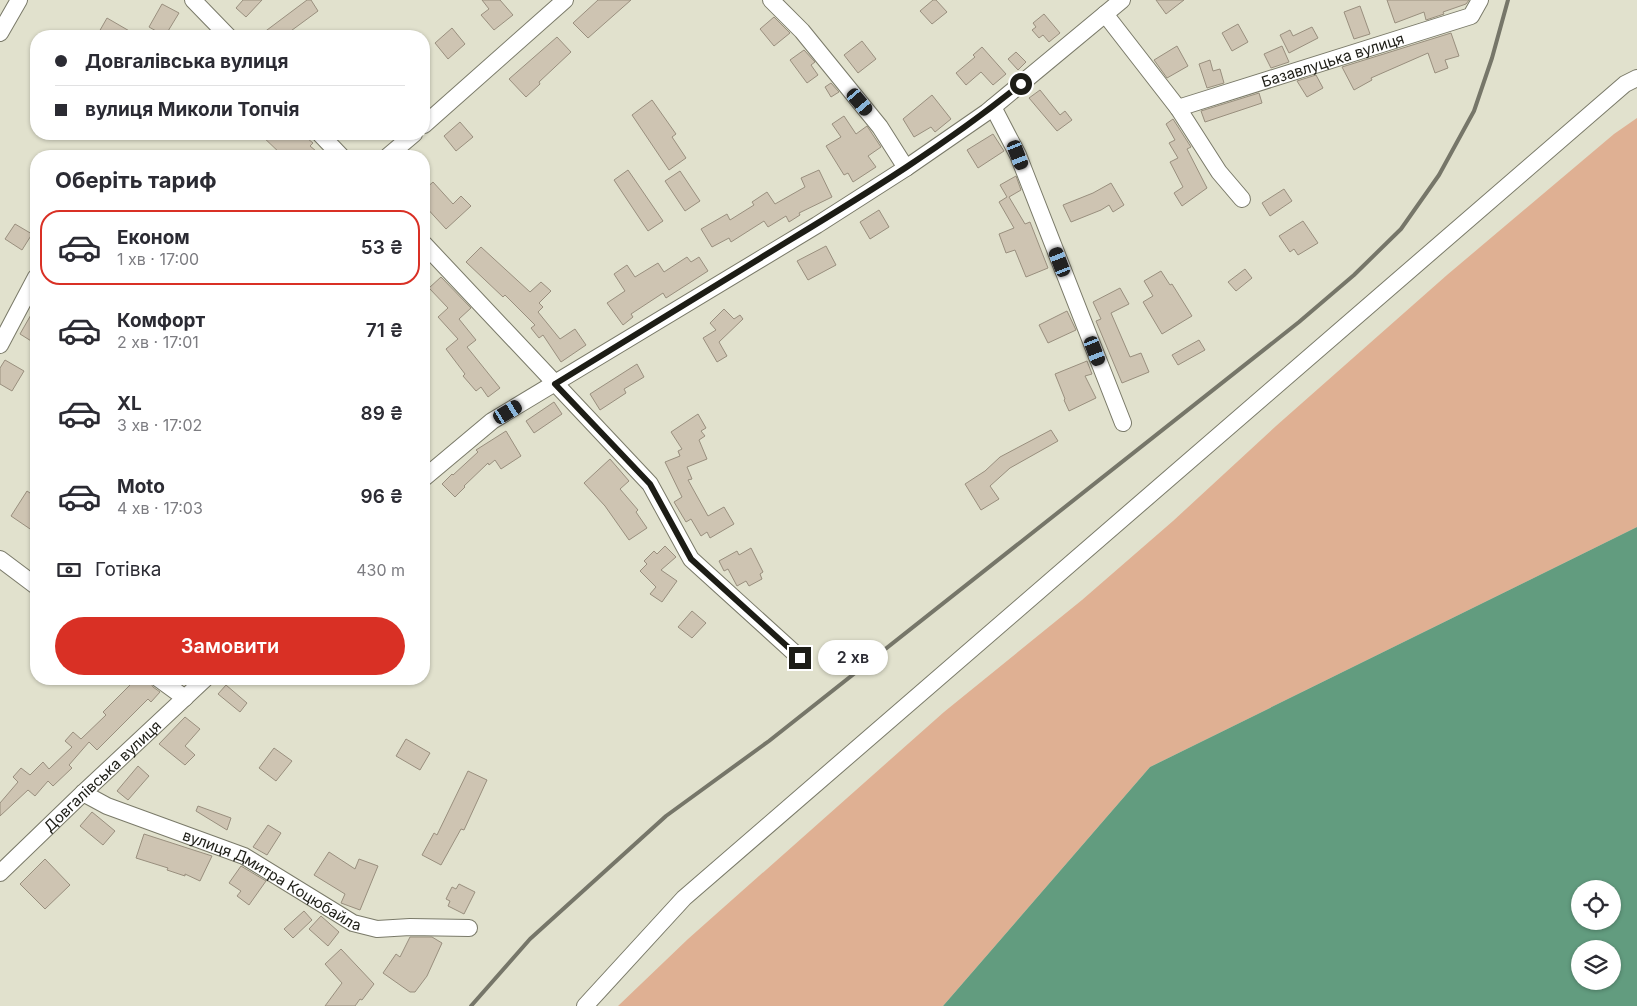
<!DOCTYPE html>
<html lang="uk">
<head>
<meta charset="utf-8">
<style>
  body { margin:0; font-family:Inter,sans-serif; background:#f2f2f3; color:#2b2b33; height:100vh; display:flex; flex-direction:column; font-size:19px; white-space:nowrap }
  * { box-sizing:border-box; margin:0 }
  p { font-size:16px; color:#7c7c81 }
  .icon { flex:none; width:28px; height:28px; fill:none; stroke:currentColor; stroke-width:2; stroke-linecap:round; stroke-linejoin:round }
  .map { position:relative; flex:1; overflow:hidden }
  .sheet { position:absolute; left:30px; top:150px; width:400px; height:535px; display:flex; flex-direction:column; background:#fff; border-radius:20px; box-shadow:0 1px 4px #0004 }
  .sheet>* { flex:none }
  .hud { position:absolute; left:30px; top:30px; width:400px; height:110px; border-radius:20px; box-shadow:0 1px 4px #0004; display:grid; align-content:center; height:110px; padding:0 25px; background:#fff }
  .tools { position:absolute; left:1571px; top:880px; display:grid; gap:10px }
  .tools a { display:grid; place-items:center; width:50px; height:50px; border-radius:50%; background:#fff; box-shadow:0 1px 4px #0004; font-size:25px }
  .end { position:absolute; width:22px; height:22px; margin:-11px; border:6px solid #1d1d16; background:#fff; box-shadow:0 0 0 2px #fff }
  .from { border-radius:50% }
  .bubble { position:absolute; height:35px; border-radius:18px; background:#fff; box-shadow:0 1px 4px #0004; font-size:16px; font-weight:600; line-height:35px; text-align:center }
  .car { position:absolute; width:15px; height:30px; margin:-15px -8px; border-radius:6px; box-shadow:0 0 4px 1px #0007; background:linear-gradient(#222 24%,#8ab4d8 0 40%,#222 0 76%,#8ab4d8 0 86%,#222 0) }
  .hud b { display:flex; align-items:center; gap:18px; height:48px; font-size:19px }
  .hud b+b { border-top:1px solid #e1e1e2 }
  .hud i { width:12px; height:12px; background:#2b2b33 }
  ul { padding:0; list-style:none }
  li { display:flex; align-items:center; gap:15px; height:75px; margin:0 10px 8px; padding:0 15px; border:2px solid transparent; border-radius:20px }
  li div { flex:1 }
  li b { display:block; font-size:19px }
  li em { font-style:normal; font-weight:600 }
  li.current { border-color:#d93025 }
  li>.icon { width:45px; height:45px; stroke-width:1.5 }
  h2 { padding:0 25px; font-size:22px; line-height:60px }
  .pay { display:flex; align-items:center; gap:12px; height:55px; padding:0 25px; font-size:19px }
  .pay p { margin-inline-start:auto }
  .primary-button { display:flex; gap:10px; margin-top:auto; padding:10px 25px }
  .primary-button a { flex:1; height:58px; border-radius:30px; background:#d93025; color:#fff; font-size:20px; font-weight:600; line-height:58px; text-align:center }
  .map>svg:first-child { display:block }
</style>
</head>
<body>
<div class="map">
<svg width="1637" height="1006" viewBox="0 0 1637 1006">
  <rect width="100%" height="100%" fill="#e1e1cd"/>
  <polygon fill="#dfb093" points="1637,118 1637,527 1150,767 943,1006 618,1006 688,939 944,712 1082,600 1173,521 1276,426 1447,275 1614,134"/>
  <path fill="#629c7f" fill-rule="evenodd" d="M1637,527v479h-694l207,-239zM1580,889h32v32h-32zM1580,949h32v32h-32z"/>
  <g fill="#cec4b2" stroke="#998f7e">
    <polygon points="243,0 262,0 246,17 236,8"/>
    <polygon points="307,0 311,0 318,11 284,36 259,36"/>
    <polygon points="482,0 500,0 513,15 494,30 481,15 489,9"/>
    <polygon points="598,0 631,0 588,38 573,23"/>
    <polygon points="933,0 936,0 947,12 932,24 920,11"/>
    <polygon points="1156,0 1184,0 1166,14"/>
    <polygon points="1387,0 1469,0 1466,4 1443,12 1444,14 1426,20 1424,12 1395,23"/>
    <polygon points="162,4 179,13 165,36 149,27"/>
    <polygon points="1360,6 1370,34 1354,39 1344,12"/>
    <polygon points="1044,14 1060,33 1049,42 1043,35 1039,38 1032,30 1036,27 1033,23"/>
    <polygon points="774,17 790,33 774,46 760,29"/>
    <polygon points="107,18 138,36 105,36 99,32"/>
    <polygon points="1238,24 1248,42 1232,51 1222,33"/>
    <polygon points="1312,27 1318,38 1289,53 1280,35 1290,30 1293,36"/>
    <polygon points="452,28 465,44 448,59 435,43"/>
    <polygon points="1451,33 1459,56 1445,60 1448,68 1435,73 1428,53 1371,78 1372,80 1354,90 1342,67"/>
    <polygon points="557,37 571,52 539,82 540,84 526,97 509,79"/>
    <polygon points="862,41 876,59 858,73 844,55"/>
    <polygon points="1177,46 1188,66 1167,78 1154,60"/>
    <polygon points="1282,46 1289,62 1271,68 1264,54"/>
    <polygon points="982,47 1006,74 993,85 981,72 966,85 956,73 975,57 973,55"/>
    <polygon points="804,50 815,62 811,65 818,75 807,83 790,60"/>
    <polygon points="1016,52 1026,62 1018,70 1008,59"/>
    <polygon points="1210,60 1213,71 1220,69 1224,83 1207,88 1199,64"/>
    <polygon points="1316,75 1323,88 1307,97 1297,81"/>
    <polygon points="831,83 839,92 831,97 825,87"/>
    <polygon points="1040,90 1060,115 1065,111 1072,120 1057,131 1029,98"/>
    <polygon points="1259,93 1262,103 1205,122 1201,111"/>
    <polygon points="932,95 951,119 935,132 931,127 914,137 903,119"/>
    <polygon points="652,100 676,134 672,137 686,158 669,170 632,115"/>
    <polygon points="844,116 856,134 867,126 881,147 868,156 876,167 853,182 848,173 844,175 826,146 841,137 832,124"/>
    <polygon points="1173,119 1191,147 1187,149 1207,188 1182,206 1174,193 1183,187 1170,162 1178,158 1169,143 1175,140 1166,124"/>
    <polygon points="460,122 473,137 456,151 444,136"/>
    <polygon points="260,134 302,134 313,143 310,146 322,156 283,156"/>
    <polygon points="993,134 1004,151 978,168 967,150"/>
    <polygon points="628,170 663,221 648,231 614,180"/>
    <polygon points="819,170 832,197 799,213 800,215 789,222 786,216 768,227 764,221 731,242 729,238 712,247 701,229 727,214 730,220 754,205 752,202 767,192 775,204 805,187 801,178"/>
    <polygon points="680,171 700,201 685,211 665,181"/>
    <polygon points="1016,176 1021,190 1009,197 1025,224 1030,222 1048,268 1026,277 1015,250 1006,253 999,234 1014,228 999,202 1007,197 1000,185"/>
    <polygon points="433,182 453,204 461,196 471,206 446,229 424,205 424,190"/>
    <polygon points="1111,183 1124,205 1113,212 1109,205 1101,210 1071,222 1063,205 1093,193"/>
    <polygon points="1284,189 1292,201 1270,216 1262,203"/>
    <polygon points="879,210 889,227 870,239 860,222"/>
    <polygon points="1303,221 1318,243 1298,255 1294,249 1290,252 1279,236"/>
    <polygon points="15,224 32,234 22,250 5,239"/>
    <polygon points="826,246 836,265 808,280 797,261"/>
    <polygon points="481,247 530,292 541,282 551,291 539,303 543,307 538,312 560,339 575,329 586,345 561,362 543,335 539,338 531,328 535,325 505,295 503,297 466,262"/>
    <polygon points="687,257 691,262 699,257 708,271 666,298 663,293 631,314 633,317 623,325 607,303 625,291 614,274 627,265 635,277 658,263 664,272"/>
    <polygon points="1245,269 1252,278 1236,291 1228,282"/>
    <polygon points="1161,271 1170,285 1172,284 1192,316 1162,334 1143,302 1153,296 1144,281"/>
    <polygon points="441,277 471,308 459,319 476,340 467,347 500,388 488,397 481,387 476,391 463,376 465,374 446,349 458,339 438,317 448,308 429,288"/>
    <polygon points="1120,288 1129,304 1111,313 1130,357 1141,353 1149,372 1122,383 1096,321 1101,319 1093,302"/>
    <polygon points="36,306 36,344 20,334"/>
    <polygon points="724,309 734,319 740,315 743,319 719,342 727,356 717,362 703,338 716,330 710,323"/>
    <polygon points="1067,311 1076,330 1048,343 1039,325"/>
    <polygon points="1199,340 1205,350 1178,365 1172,355"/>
    <polygon points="5,360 24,371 12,391 0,384 0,368"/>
    <polygon points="1087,361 1092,374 1085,376 1096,398 1069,411 1064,400 1065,399 1055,374"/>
    <polygon points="637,364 644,377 624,389 626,393 600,410 590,394"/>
    <polygon points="554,402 562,414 534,433 526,421"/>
    <polygon points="698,414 706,428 701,431 705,436 699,440 707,459 687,467 692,479 688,480 708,516 724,507 734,524 710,538 707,532 701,536 691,519 686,522 674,502 682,497 665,462 680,456 678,451 682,449 671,432"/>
    <polygon points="1051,430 1058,441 1010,468 990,486 999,499 981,510 965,484 985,471 1000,457"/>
    <polygon points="506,431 521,456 501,469 495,460 489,465 488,463 464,486 465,487 455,497 442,484 452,474 453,475 478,452 476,450"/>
    <polygon points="610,459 629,481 620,489 638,510 636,512 647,528 629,540 605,506 584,483"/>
    <polygon points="27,491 36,497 36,533 11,516"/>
    <polygon points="665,546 676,557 661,570 677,581 662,602 650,594 656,587 640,571 647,564 644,561 654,551 657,554"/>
    <polygon points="751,548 763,572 760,574 762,579 749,586 746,581 737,586 728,569 724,571 719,561 737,551 739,555"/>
    <polygon points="692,611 706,623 692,638 678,627"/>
    <polygon points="136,679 148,679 153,687 160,692 151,702 148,699 97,750 89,742 69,765 72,768 53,786 48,781 35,796 28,790 0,816 0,803 18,782 13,777 21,768 30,775 43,762 49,769 72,747 65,741 73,732 81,739 106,715 103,712"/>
    <polygon points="226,685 247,703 240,712 218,694"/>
    <polygon points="185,717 200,729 185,746 195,755 185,765 159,744"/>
    <polygon points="406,739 430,753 420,770 396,756"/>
    <polygon points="274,748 292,761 276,781 259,768"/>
    <polygon points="138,766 149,776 128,800 117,791"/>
    <polygon points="468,771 487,780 464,830 461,829 441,865 422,855 434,833 437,835"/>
    <polygon points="198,806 231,818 227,830 196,811"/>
    <polygon points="92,812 115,831 103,845 80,826"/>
    <polygon points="268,825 281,833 267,855 253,847"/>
    <polygon points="144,834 212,856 200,881 185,874 185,876 167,870 168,868 136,858"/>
    <polygon points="329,852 355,869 359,859 378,866 360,910 341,903 345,894 314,875"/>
    <polygon points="45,859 70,885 45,909 20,884"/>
    <polygon points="241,866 266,881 249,905 237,896 241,891 229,883"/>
    <polygon points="459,884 475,892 464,914 448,906 450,901 446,899 452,887 456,889"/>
    <polygon points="304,911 312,920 293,938 284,929"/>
    <polygon points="321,916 339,932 328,946 309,929"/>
    <polygon points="410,937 432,937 442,943 427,976 415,992 410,992 383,973 396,954 400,957"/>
    <polygon points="341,949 374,984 362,1000 360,999 355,1006 325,1006 342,983 325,964"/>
  </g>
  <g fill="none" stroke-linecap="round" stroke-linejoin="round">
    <defs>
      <g id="minor">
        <polyline points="193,0 228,36"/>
        <polyline points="771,0 802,31 880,127 906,168"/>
        <polyline points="1105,14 1178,108 1219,172 1242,199"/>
        <polyline points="0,33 19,0"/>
        <polyline points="993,107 1018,155 1123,423"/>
        <path id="s1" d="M1178,108l293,-92 9,-16"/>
        <polyline points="424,125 565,0"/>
        <polyline points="320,134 341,156"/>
        <polyline points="388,156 414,134"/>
        <polyline points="424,244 650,484 691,559 800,658"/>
        <polyline points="0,345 36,277"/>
        <polyline points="424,478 492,421 817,225 906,168 987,112 1122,0"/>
        <polyline points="0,559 36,586"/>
        <polyline points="159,679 185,698"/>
        <path id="s2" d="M83,793l24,13 137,50 109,67 24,6 33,-2 59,1"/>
        <path id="s3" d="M0,873l83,-80 122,-114"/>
        <polyline points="585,1006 684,898 1625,84 1637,78"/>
      </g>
    </defs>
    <use href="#minor" stroke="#7a7a69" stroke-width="18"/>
    <use href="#minor" stroke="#fff" stroke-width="16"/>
    <polyline stroke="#767669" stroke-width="4" points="471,1006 530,939 666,816 769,741 1299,322 1354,275 1401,229 1439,175 1474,111 1492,58 1508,0"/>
  </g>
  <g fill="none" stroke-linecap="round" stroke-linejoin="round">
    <path stroke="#1d1d16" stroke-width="6" d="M800,658l-109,-99 -41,-75 -95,-100c77,-47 154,-94 230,-141 81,-49 162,-99 236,-159"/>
  </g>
  <g text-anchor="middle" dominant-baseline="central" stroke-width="4.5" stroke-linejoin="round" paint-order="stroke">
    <g font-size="15" fill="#1d1d16" stroke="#eeeeda">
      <text stroke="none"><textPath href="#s1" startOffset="162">Базавлуцька вулиця</textPath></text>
      <text stroke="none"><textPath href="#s3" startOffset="141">Довгалівська вулиця</textPath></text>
      <text stroke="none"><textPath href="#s2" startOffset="209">вулиця Дмитра Коцюбайла</textPath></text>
    </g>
  </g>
</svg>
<div class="tools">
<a><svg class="icon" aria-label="locate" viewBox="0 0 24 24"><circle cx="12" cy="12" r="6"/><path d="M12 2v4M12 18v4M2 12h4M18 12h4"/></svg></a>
<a><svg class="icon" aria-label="layers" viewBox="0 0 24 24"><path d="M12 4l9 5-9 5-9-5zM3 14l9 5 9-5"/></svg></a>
</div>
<i class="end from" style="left:1021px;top:84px"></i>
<i class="end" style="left:800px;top:658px"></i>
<div class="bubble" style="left:818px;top:640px;width:70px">2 хв</div>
<i class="car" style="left:860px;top:102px;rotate:140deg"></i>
<i class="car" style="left:1018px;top:155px;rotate:159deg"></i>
<i class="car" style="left:1060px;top:262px;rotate:339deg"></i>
<i class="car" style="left:1095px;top:351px;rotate:159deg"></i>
<i class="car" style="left:508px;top:412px;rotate:59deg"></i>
<div class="hud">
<b><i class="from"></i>Довгалівська вулиця</b>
<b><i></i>вулиця Миколи Топчія</b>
</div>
<section class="sheet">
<h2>Оберіть тариф</h2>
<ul>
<li class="current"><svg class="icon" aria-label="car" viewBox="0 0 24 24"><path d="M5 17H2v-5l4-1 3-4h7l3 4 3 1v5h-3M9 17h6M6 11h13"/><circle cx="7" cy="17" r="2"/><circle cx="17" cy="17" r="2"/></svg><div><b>Економ</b><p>1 хв · 17:00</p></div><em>53 ₴</em></li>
<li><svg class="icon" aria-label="car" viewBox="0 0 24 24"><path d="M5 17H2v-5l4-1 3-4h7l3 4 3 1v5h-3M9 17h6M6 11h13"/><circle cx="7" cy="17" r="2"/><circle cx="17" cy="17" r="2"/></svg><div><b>Комфорт</b><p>2 хв · 17:01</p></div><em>71 ₴</em></li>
<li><svg class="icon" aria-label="car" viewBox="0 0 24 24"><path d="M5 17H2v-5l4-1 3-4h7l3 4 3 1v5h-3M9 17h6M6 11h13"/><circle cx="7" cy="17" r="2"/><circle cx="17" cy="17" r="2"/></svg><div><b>XL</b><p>3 хв · 17:02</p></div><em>89 ₴</em></li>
<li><svg class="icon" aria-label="car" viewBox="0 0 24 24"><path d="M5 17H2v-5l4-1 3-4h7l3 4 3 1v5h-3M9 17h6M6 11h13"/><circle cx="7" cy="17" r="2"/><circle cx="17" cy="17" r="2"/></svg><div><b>Moto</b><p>4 хв · 17:03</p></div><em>96 ₴</em></li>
</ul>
<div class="pay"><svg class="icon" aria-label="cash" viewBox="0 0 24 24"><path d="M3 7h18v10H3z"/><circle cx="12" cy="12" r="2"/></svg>Готівка<p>430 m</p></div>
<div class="primary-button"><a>Замовити</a></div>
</section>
</div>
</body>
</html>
